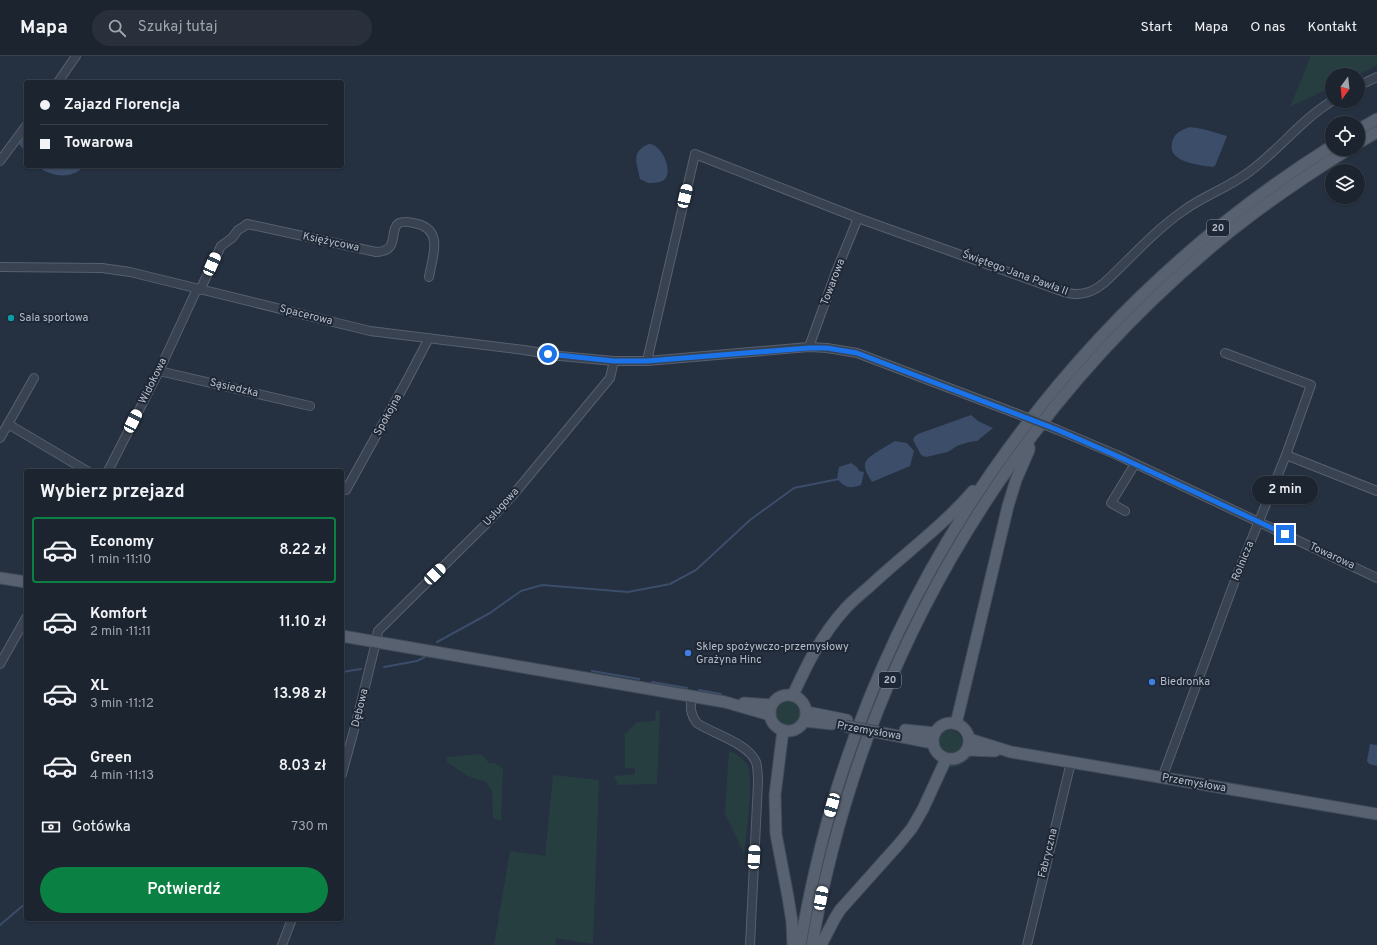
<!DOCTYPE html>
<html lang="pl">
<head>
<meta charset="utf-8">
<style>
  body { margin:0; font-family:Overpass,sans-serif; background:#29303c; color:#f1f3f6; height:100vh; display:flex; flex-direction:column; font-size:15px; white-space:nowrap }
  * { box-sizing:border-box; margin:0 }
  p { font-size:13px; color:#a0a4ab }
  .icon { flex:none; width:22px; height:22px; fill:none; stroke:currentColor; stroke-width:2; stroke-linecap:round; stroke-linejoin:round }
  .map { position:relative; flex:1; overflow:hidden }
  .sheet { position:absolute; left:24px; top:413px; width:320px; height:452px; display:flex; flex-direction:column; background:#1c2430; border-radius:4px; box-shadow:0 1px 3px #0004,0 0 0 1px #3a414c }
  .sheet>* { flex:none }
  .banner { position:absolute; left:24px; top:24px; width:320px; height:88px; border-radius:4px; box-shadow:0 1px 3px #0004,0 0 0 1px #3a414c; display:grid; align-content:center; height:88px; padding:0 16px; background:#1c2430 }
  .needle { width:26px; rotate:195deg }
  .fabs { position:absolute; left:1325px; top:12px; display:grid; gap:8px }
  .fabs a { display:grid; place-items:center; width:40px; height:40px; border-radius:50%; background:#1c2430; box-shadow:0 1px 3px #0004,0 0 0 1px #3a414c; font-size:20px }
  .end { position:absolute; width:18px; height:18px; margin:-9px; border:5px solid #1a73e8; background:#fff; box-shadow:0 0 0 2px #fff }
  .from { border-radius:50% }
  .bubble { position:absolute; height:28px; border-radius:14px; background:#1c2430; box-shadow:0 1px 3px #0004,0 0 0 1px #3a414c; font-size:13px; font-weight:600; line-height:28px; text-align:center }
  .car { position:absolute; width:12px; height:24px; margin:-12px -6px; border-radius:5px; box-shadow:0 0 3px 1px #0007; background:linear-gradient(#fff 24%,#345 0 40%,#fff 0 76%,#345 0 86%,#fff 0) }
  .banner b { display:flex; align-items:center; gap:14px; height:38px; font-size:15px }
  .banner b+b { border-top:1px solid #3a414c }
  .banner i { width:10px; height:10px; background:#f1f3f6 }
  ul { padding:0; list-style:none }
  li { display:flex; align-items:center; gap:12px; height:66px; margin:0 8px 6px; padding:0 8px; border:2px solid transparent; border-radius:4px }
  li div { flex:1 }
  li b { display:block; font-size:15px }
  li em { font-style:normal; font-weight:600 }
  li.active { border-color:#0b8043 }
  li>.icon { width:36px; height:36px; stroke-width:1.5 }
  h2 { padding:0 16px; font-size:18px; line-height:48px }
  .pay { display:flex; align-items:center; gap:10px; height:44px; padding:0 16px; font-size:15px }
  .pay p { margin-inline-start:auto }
  .cta { display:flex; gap:8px; margin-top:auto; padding:8px 16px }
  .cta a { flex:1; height:46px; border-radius:24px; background:#0b8043; color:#fff; font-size:16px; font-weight:600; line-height:46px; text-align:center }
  header { display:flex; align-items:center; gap:24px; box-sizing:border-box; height:56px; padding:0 20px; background:#1c2430; border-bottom:1px solid #3a414c }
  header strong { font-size:19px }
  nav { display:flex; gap:22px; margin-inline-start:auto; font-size:14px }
  .search { width:280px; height:36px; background:#29303c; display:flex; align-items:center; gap:10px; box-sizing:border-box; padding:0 14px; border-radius:22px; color:#a0a4ab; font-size:15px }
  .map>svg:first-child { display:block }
</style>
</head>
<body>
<header>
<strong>Mapa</strong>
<div class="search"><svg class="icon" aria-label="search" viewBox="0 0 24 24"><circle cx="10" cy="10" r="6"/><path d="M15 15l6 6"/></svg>Szukaj tutaj</div>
<nav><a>Start</a><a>Mapa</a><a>O nas</a><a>Kontakt</a></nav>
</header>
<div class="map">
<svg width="1377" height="889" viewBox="0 0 1377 889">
  <rect width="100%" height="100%" fill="#253040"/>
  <g fill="#273e41">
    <polygon points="1311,0 1377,0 1377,9 1358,19 1332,19 1332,31 1290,51"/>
    <circle cx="788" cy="657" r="12"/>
    <polygon points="656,654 660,655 657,728 618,729 614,720 635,718 635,712 625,712 625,678 637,666 655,665"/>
    <circle cx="950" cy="686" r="12"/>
    <path d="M729,695c8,3 15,8 19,15 6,11 -2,73 -4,88l-19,-41z"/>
    <path d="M977,697c-9,6 -19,18 -31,14l5,-4 10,-3 9,-6z"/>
    <polygon points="481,698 489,707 494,707 503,712 501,765 493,762 492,735 486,726 468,720 447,706 447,701"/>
    <polygon points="553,719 599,724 593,888 556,882 555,889 494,889 510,795 545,800"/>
  </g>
  <g fill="#3b4d69">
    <path d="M1190,71l13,2 24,7 -12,30 -3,1c-13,-2 -45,-5 -40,-24 2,-10 9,-13 18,-16z"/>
    <polygon points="26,78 26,97 19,88"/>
    <path d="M649,88c1,0 6,1 6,2 9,5 18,27 9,34 -5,3 -11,3 -16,3l-8,-4c-3,-17 -10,-27 9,-35z"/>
    <path d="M36,110h49c-16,15 -33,10 -49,0z"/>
    <polygon points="971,359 978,365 993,372 977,385 969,386 957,390 948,396 926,401 921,399 913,384 914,381 918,378"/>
    <path d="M895,385l12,2 7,8 -4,15 -38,16c-3,-5 -8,-12 -7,-18 0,-7 24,-19 30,-23z"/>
    <path d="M851,407l6,4 2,4 5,1 -3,13c-12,4 -15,3 -24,-6l2,-12z"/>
    <polygon points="1370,688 1377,689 1377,710 1369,708 1367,705"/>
  </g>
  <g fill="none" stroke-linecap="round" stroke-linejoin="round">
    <g stroke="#3b4d69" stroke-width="2">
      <polyline points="437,586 490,557 521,535 542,529 628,536 670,528 696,514 750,464 794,432 839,423"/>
      <polyline points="384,611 417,605 425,601"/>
      <polyline points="592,615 639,623"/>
      <polyline points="342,616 361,613"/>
      <polyline points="652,626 687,632"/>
      <polyline points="699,634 721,638"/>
      <polyline points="0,869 26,847"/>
    </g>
    <defs>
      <g id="minor">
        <polyline points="58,26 76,0"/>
        <polyline points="1358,30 1377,21"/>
        <polyline points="0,105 26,70"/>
        <polyline points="0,211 102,212 130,216 370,275 524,294 560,300 614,305 647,305 809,291 827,292 857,297 1015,357"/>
        <path d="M200,234l21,-44 11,-8 6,-8 5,-3 4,-3 5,1 124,27c25,-1 12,-22 23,-29 6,-3 13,0 19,1 26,7 14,34 11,53"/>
        <polyline points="809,291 836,216 858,162"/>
        <path d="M647,305l48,-207 163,64 206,74c15,5 28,1 40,-9 26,-24 50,-52 79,-72 20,-15 45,-23 66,-39 29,-21 52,-52 83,-71"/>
        <polyline points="159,315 310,350"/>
        <polyline points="8,368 87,415"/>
        <polyline points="1058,374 1117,399 1377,522"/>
        <polyline points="0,382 34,322"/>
        <polyline points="1286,399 1377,435"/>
        <polyline points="108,415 159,315 197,233"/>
        <polyline points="346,434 406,326 429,282"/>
        <polyline points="1125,455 1111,447 1135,408"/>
        <polyline points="0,608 26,562"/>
        <path d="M692,640c-2,11 -2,18 5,27 16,11 51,20 59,39 2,7 2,14 2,21l-8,162"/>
        <polyline points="342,718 357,663 376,586 378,575 484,470 513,439 610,322 614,305"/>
        <polyline points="1162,722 1237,519 1286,399 1311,329 1225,297"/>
        <polyline points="282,889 292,863"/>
        <polyline points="1027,889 1071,706"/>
      </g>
      <g id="major">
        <polyline points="1358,74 1377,63"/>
        <polyline points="1358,87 1377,76"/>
        <polyline points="0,522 26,526"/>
        <polyline points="342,580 725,646 770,659"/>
        <circle cx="788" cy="657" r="18"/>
        <path d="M793,639c15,-33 28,-59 52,-86 7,-8 17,-16 25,-23 34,-32 73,-60 103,-95"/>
        <polyline points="744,647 771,649"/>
        <polyline points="807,656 847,664"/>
        <polyline points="805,665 832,668"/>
        <circle cx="951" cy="685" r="18"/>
        <polyline points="956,668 1008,450 1016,424 1029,394 1029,391"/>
        <polyline points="783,674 775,739 776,778 788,841 792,866 793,889"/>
        <polyline points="905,674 935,677"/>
        <polyline points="882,677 933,687"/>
        <polyline points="969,683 1011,696 1377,758"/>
        <polyline points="967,694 995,695"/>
        <path d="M800,889c9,-50 20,-101 35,-150 82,-268 260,-500 497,-649"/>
        <path d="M812,889c48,-275 188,-521 403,-701 42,-35 87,-66 134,-95"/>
        <polyline points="821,889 835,862 840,854 899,788 912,772 923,753 946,703"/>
      </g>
    </defs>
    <use href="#minor" stroke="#57606d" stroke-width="10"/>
    <use href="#major" stroke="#434b59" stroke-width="13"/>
    <use href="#minor" stroke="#394250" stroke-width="8"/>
    <use href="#major" stroke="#576170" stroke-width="11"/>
    <defs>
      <polyline id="minor-bridge" points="1015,357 1058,374"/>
      <polyline id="major-bridge" points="845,670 882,677"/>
    </defs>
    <use href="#minor-bridge" stroke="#57606d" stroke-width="10" stroke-linecap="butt"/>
    <use href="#major-bridge" stroke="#434b59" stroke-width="13" stroke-linecap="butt"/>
    <use href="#minor-bridge" stroke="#394250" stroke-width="8"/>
    <use href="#major-bridge" stroke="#576170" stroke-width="11"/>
  </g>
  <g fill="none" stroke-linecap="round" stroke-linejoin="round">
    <polyline stroke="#1a73e8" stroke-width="5" points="548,298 614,305 647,305 809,292 827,292 857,297 1058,374 1126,404 1285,478"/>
  </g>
  <circle fill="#0f9aa8" stroke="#1e2735" stroke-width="1.5" cx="11" cy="262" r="4"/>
  <g fill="#3f7fe0" stroke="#1e2735" stroke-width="1.5">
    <circle cx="688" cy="597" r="4"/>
    <circle cx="1152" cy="626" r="4"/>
  </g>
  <g text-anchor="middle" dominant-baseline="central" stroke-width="4" stroke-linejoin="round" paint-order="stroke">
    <g fill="#1e2735" stroke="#88909d" stroke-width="1">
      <rect x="1207" y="164" width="22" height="16" rx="3"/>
      <rect x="879" y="616" width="22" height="16" rx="3"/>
    </g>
    <g font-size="10" font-weight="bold" fill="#b6bdca">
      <text x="1218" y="172">20</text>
      <text x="890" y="624">20</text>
    </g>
    <g font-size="11" fill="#b6bdca" stroke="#1e2735">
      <text transform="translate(331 186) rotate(12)">Księżycowa</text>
      <text transform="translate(1015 217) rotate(20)">Świętego Jana Pawła II</text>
      <text transform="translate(833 226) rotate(-69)">Towarowa</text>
      <text transform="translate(306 259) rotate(14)">Spacerowa</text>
      <text transform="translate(153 325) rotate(-64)">Widokowa</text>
      <text transform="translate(234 332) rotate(13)">Sąsiedzka</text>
      <text transform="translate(388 359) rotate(-61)">Spokojna</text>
      <text transform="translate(501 451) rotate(-48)">Usługowa</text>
      <text transform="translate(1332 500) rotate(25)">Towarowa</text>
      <text transform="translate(1243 505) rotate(-68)">Rolnicza</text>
      <text transform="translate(360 652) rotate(-76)">Dębowa</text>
      <text transform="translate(869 675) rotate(10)">Przemysłowa</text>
      <text transform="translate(1194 727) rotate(10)">Przemysłowa</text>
      <text transform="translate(1048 797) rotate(-76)">Fabryczna</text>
    </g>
    <g font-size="11" fill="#b6bdca" stroke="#1e2735" text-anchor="start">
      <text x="19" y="262">Sala sportowa</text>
      <text x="696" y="591">Sklep spożywczo-przemysłowy<tspan x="696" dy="13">Grażyna Hinc</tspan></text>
      <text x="1160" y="626">Biedronka</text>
    </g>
  </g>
</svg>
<div class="fabs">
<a><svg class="needle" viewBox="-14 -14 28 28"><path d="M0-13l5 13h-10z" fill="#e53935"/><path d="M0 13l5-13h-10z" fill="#a0a4ab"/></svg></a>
<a><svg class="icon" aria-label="locate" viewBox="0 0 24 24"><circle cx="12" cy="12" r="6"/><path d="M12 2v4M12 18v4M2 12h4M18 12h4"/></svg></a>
<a><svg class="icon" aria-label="layers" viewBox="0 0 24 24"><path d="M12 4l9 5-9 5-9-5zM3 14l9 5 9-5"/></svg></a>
</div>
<i class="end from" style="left:548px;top:298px"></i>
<i class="end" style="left:1285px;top:478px"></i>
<div class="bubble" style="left:1252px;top:420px;width:66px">2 min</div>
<i class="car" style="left:685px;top:140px;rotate:13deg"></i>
<i class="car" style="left:212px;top:208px;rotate:24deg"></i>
<i class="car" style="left:133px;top:365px;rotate:27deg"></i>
<i class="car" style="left:435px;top:518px;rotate:46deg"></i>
<i class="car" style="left:832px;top:749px;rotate:196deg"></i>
<i class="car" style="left:754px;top:801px;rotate:3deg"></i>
<i class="car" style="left:821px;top:842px;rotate:11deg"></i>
<div class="banner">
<b><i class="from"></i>Zajazd Florencja</b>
<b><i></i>Towarowa</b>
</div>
<section class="sheet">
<h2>Wybierz przejazd</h2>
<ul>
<li class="active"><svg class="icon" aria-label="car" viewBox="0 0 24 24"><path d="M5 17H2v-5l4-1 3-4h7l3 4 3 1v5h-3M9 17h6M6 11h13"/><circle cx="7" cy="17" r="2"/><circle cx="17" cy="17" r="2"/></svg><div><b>Economy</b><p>1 min · 11:10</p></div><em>8.22 zł</em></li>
<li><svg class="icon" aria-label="car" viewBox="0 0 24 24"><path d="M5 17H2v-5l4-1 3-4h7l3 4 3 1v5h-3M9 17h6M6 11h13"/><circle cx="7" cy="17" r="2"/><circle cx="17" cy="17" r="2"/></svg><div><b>Komfort</b><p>2 min · 11:11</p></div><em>11.10 zł</em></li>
<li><svg class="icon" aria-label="car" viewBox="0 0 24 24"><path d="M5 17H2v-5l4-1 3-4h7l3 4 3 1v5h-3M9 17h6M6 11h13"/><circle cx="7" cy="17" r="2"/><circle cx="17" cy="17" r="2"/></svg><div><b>XL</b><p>3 min · 11:12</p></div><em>13.98 zł</em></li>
<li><svg class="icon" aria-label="car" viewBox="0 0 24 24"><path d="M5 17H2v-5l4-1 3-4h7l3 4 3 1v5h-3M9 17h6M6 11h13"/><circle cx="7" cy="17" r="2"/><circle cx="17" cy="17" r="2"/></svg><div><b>Green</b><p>4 min · 11:13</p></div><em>8.03 zł</em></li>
</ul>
<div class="pay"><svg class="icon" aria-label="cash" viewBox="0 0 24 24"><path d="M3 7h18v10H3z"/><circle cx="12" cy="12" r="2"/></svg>Gotówka<p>730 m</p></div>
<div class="cta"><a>Potwierdź</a></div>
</section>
</div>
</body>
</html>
